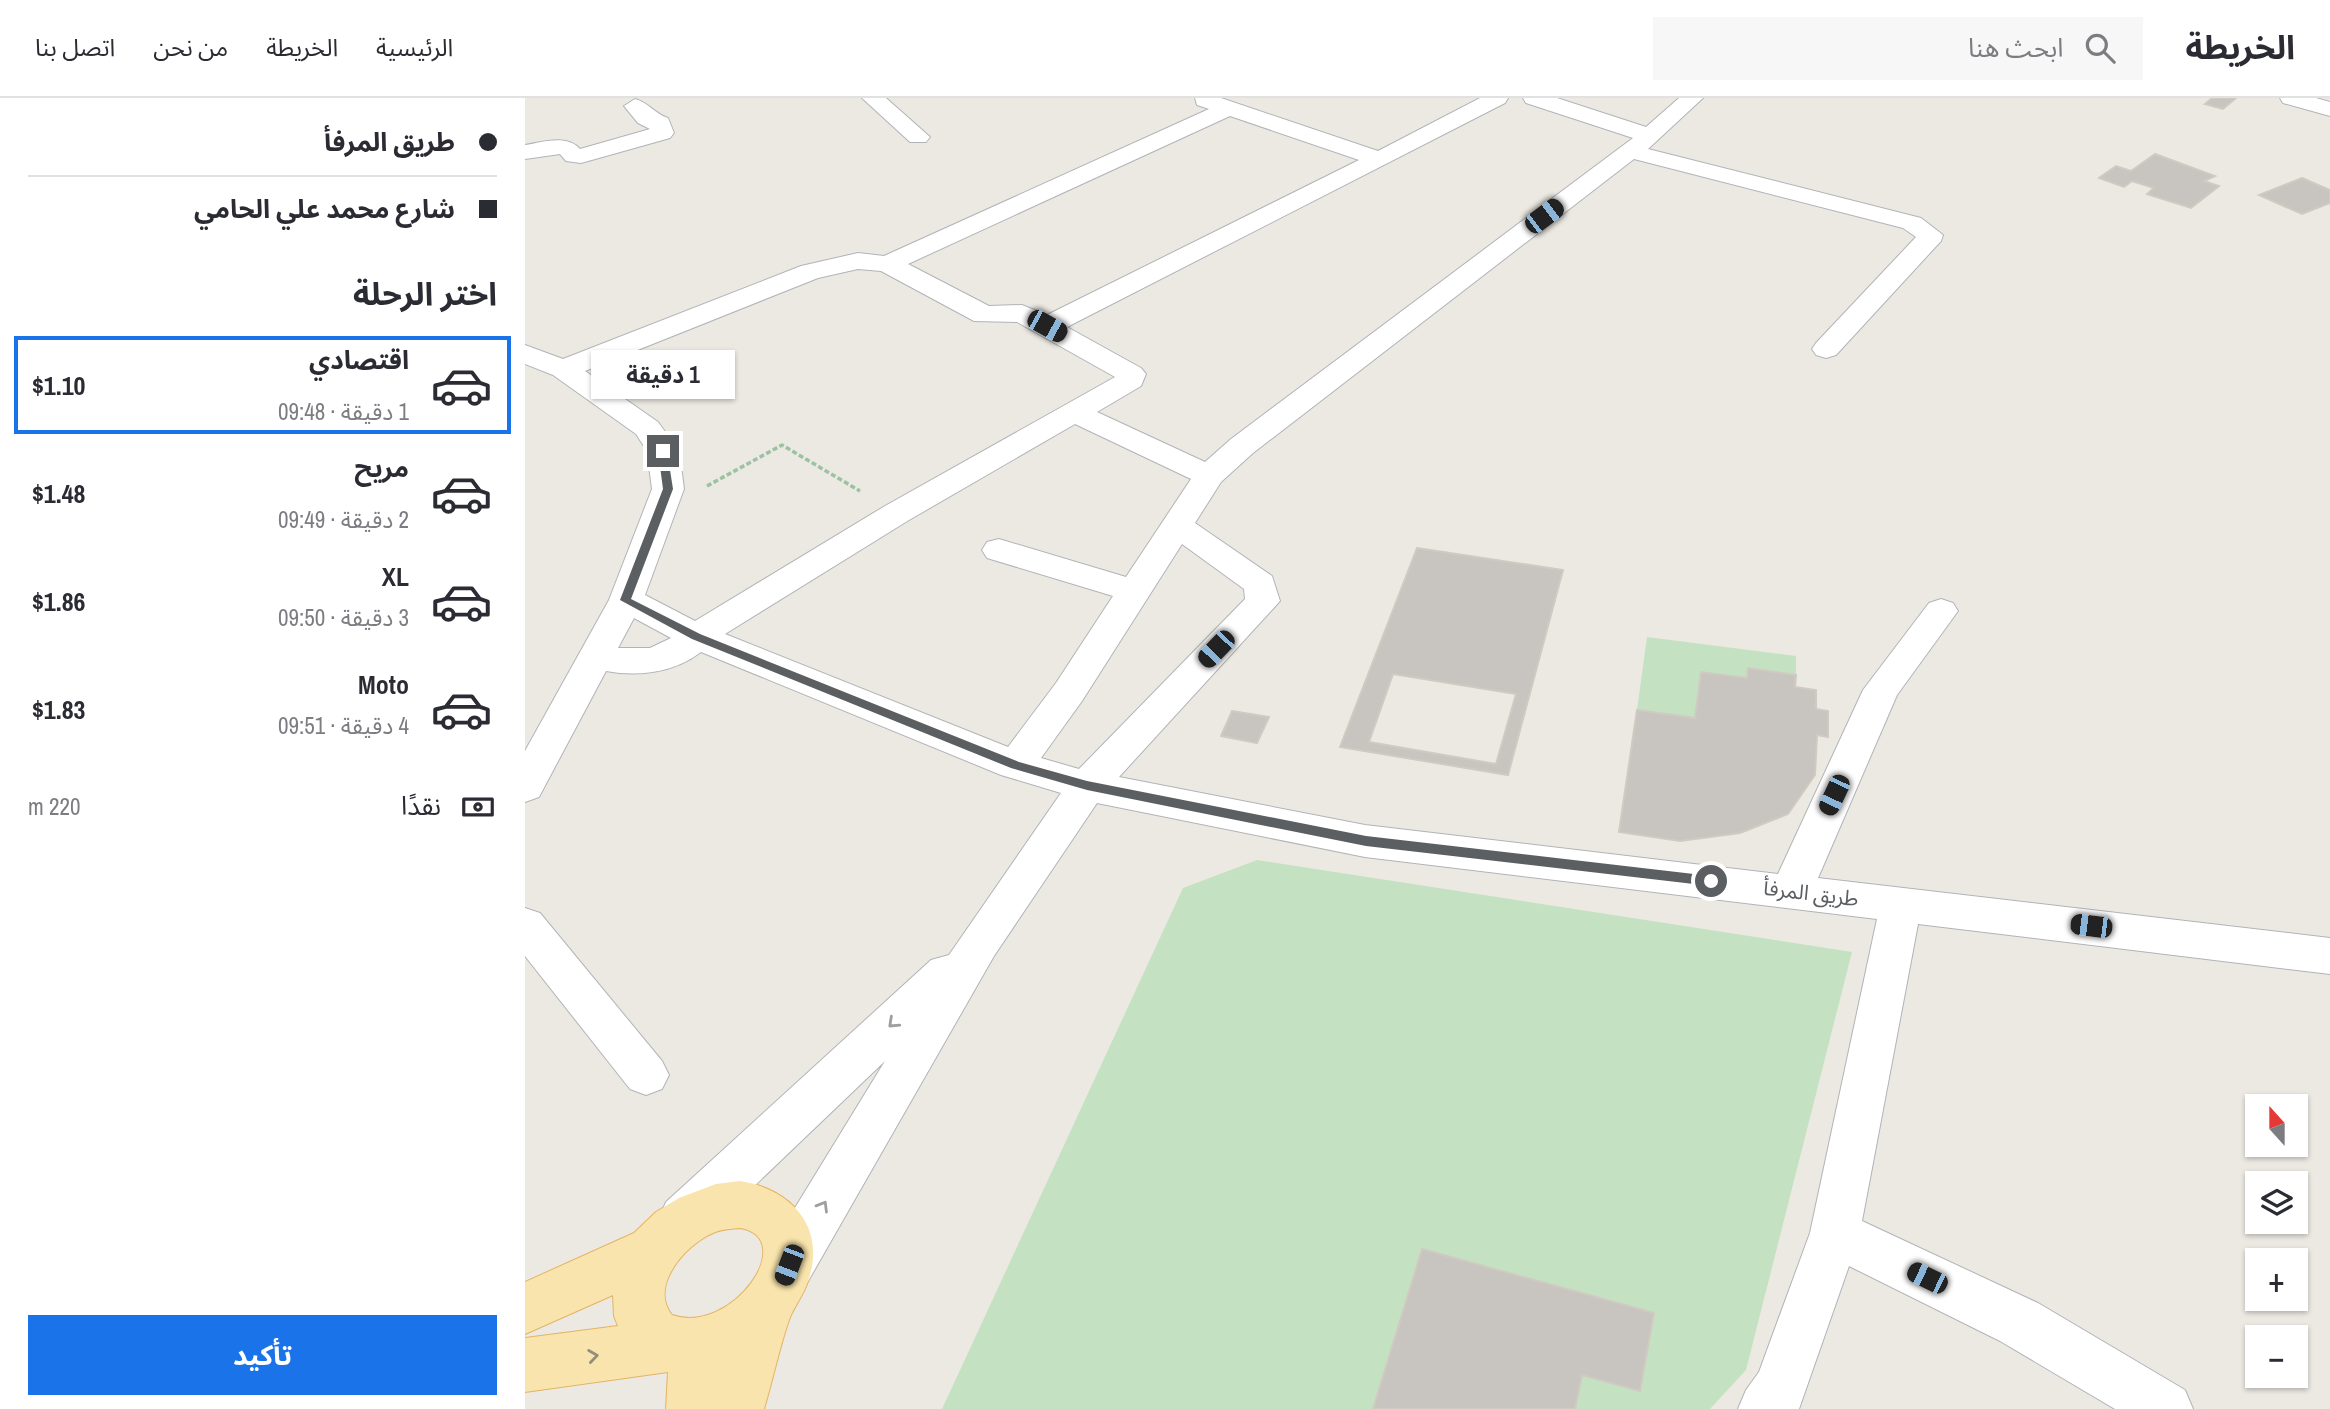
<!DOCTYPE html>
<html lang="ar">
<head>
<meta charset="utf-8">
<style>
  body { margin:0; font-family:"Archivo Narrow","Noto Sans Arabic",sans-serif; background:#f7f7f7; color:#2b2b33; direction:rtl; height:100vh; display:flex; flex-direction:column; font-size:26px; white-space:nowrap }
  * { box-sizing:border-box; margin:0 }
  p { font-size:23px; color:#7c7c81 }
  .icon { flex:none; width:38px; height:38px; fill:none; stroke:currentColor; stroke-width:2; stroke-linecap:round; stroke-linejoin:round }
  .map { position:relative; flex:1; overflow:hidden; direction:ltr }
  .side { display:flex; flex-direction:column; background:#fff; width:525px }
  .side>* { flex:none }
  .banner { display:grid; align-content:center; height:154px; padding:0 28px; background:#fff }
  .needle { width:46px; rotate:339deg }
  .controls { position:absolute; left:1720px; top:996px; display:grid; gap:14px }
  .controls a { display:grid; place-items:center; width:63px; height:63px; border-radius:0px; background:#fff; box-shadow:0 2px 5px #0004; font-size:35px }
  .end { position:absolute; width:32px; height:32px; margin:-16px; border:9px solid #5b5f62; background:#fff; box-shadow:0 0 0 4px #fff }
  .from { border-radius:50% }
  .bubble { position:absolute; height:49px; border-radius:0px; background:#fff; box-shadow:0 2px 5px #0004; font-size:23px; font-weight:700; line-height:49px; text-align:center; direction:rtl }
  .car { position:absolute; width:21px; height:42px; margin:-21px -10px; border-radius:9px; box-shadow:0 0 5px 2px #0007; background:linear-gradient(#222 24%,#8ab4d8 0 40%,#222 0 76%,#8ab4d8 0 86%,#222 0) }
  .banner b { display:flex; align-items:center; gap:24px; height:66px; font-size:26px }
  .banner b+b { border-top:2px solid #e1e1e2 }
  .banner i { width:18px; height:18px; background:#2b2b33 }
  ul { padding:0; list-style:none }
  li { display:flex; align-items:center; gap:21px; height:98px; margin:0 14px 10px; padding:0 14px; border:4px solid transparent; border-radius:0px }
  li div { flex:1 }
  li b { display:block; font-size:26px }
  li em { font-style:normal; font-weight:700 }
  li.on { border-color:#1a73e8 }
  li>.icon { width:63px; height:63px; stroke-width:1.5 }
  h2 { padding:0 28px; font-size:32px; line-height:84px }
  .pay { display:flex; align-items:center; gap:18px; height:77px; padding:0 28px; font-size:26px }
  .pay p { margin-inline-start:auto }
  .primary-button { display:flex; gap:14px; margin-top:auto; padding:14px 28px }
  .primary-button a { flex:1; height:80px; border-radius:0px; background:#1a73e8; color:#fff; font-size:28px; font-weight:700; line-height:80px; text-align:center }
  header { display:flex; align-items:center; gap:42px; box-sizing:border-box; height:98px; padding:0 35px; background:#fff; border-bottom:2px solid #e1e1e2 }
  header strong { font-size:33px }
  nav { display:flex; gap:38px; margin-inline-start:auto; font-size:24px }
  .search { width:490px; height:63px; background:#f7f7f7; display:flex; align-items:center; gap:18px; box-sizing:border-box; padding:0 24px; border-radius:0px; color:#7c7c81; font-size:26px }
  main { display:flex; flex:1; min-height:0 }
  .map>svg:first-child { display:block }
</style>
</head>
<body>
<header>
<strong>الخريطة</strong>
<div class="search"><svg class="icon" aria-label="search" viewBox="0 0 24 24"><circle cx="10" cy="10" r="6"/><path d="M15 15l6 6"/></svg>ابحث هنا</div>
<nav><a>الرئيسية</a><a>الخريطة</a><a>من نحن</a><a>اتصل بنا</a></nav>
</header>
<main>
<div class="map">
<svg width="1805" height="1311" viewBox="0 0 1805 1311">
  <rect width="100%" height="100%" fill="#ece9e3"/>
  <g fill="#c4e2c1">
    <polygon points="1122,539 1271,558 1271,577 1224,570 1222,580 1176,574 1170,620 1112,612"/>
    <polygon points="732,762 1327,854 1221,1272 1185,1311 417,1311 658,790"/>
  </g>
  <g fill="#c8c4bf" stroke="#d0cac2" stroke-width="2" fill-rule="evenodd">
    <polygon points="1687,0 1711,0 1698,11 1680,6"/>
    <polygon points="1630,56 1690,78 1679,83 1694,88 1666,110 1622,96 1629,90 1607,83 1599,89 1574,80 1591,68 1606,73"/>
    <polygon points="1777,80 1805,92 1805,105 1777,116 1734,97"/>
    <path d="M892,450l146,22 -55,205 -168,-28zM868,576l123,20 -20,70 -127,-22z"/>
    <polygon points="1223,570 1271,577 1270,589 1291,592 1291,611 1303,613 1303,639 1292,637 1290,677 1263,716 1215,735 1155,743 1094,734 1112,612 1170,620 1176,574 1222,580"/>
    <polygon points="707,613 744,619 732,645 696,638"/>
    <polygon points="897,1151 1129,1215 1115,1293 1057,1277 1050,1311 848,1311"/>
  </g>
  <g fill="none" stroke-linecap="round" stroke-linejoin="round">
    <defs>
      <g id="minor">
        <polygon points="337,0 361,0 405,39 401,44 385,44"/>
        <path d="M670,0h26l157,53 102,-53h28l-3,5 -438,224 74,41 5,6 -5,12 -44,26 108,50 26,-23 402,-301 -107,-35 -3,-5h34l89,29 33,-29h24l-55,51 273,69 22,17 -2,6 -105,114 -10,3 -10,-3 -4,-6 4,-6 100,-106 -13,-9 -269,-69 -381,294 -32,29 -26,41 77,53 8,25 -161,176 246,48 413,49 85,-184 66,-87 12,-4 12,4 5,8 -61,84 -79,183 512,60v36l-412,-50 -56,297 176,82 147,87 8,19h-78l-115,-68 -151,-75 -50,143h-61l8,-19 13,-18 51,-139 67,-314 -512,-62 -268,-54 -103,153 -187,327 -18,7 -18,-7 -8,-18 8,-18 114,-186 -183,175 -18,7 -18,-7 -7,-17 7,-17 265,-242 18,-5 112,-162 -60,-18 -300,-123c-27,21 -63,25 -95,19l-67,126 -14,5v-51l84,-151 43,-111 -5,-38 -11,-17 -83,-59 -28,-11v-19l38,14 238,-93 57,-13 26,3 325,-147 -12,-4zM705,18l129,44 -312,155 -25,-10 -33,1 -81,-42zM333,171l23,2 93,50 43,1 98,55 -230,129 -190,115 -50,-26 39,-106 -5,-38 -21,-29 -73,-51 233,-93zM550,326l116,55 -65,98 -127,-38 -12,3 -5,8 5,8 126,38 -57,87 -48,64 -283,-113 184,-114zM657,446l62,45 1,10 -166,170 -38,-11 41,-57zM109,520l37,20 -21,10h-32z"/>
        <polygon points="1755,0 1791,0 1805,4 1805,18 1758,5"/>
        <path d="M110,1c13,3 20,15 33,19l6,15 -4,5 -89,25 -15,-2 -6,-7 -35,5v-14c18,-3 42,-11 55,4l70,-20 -12,-6 -14,-17z"/>
        <polygon points="0,810 15,815 137,963 144,977 137,991 121,997 105,991 0,858"/>
      </g>
      <path id="major" d="M215,1083c51,8 87,46 68,100 -4,14 -14,25 -19,39 -10,29 -16,59 -25,89h-98l2,-37 -143,20v-54l93,-12 -4,-10 -1,-21 -88,39v-52l109,-49 22,-21 23,-14 37,-14zM215,1130c60,10 -8,108 -68,87 -23,-29 13,-70 41,-82 8,-4 17,-4 27,-5z"/>
    </defs>
    <use href="#minor" stroke="#b0b4b7" stroke-width="2"/>
    <use href="#major" stroke="#e5b363" stroke-width="2"/>
    <polyline stroke="#9bc3a2" stroke-width="3.5" stroke-dasharray="5 2.5" stroke-linecap="butt" points="182,388 257,347 335,393"/>
    <use href="#minor" fill="#fff" fill-rule="evenodd"/>
    <use href="#major" fill="#f8e4ac" fill-rule="evenodd"/>
  </g>
  <defs><path id="oneway-chevron" d="M-2-3.5L2.5 0L-2 3.5" fill="none" stroke-width="1.6" stroke-linecap="round" stroke-linejoin="round" transform="scale(1.75)"/></defs>
  <g stroke="#9d9fa1">
    <use href="#oneway-chevron" transform="translate(368 925) rotate(137)"/>
    <use href="#oneway-chevron" transform="translate(298 1108) rotate(-59)"/>
  </g>
  <use stroke="#928e7c" href="#oneway-chevron" transform="translate(68 1258) rotate(-8)"/>
  <polygon fill="#5b5f62" points="138,350 142,353 148,391 106,501 175,536 494,664 562,683 841,738 1186,778 1192,783 1186,788 841,748 562,692 486,670 167,541 95,502 138,391 133,353"/>
  <g text-anchor="middle" dominant-baseline="central" stroke-width="5" stroke-linejoin="round" paint-order="stroke">
    <g font-size="21" fill="#5b5f62" stroke="#fff">
      <text transform="translate(1286 795) rotate(7)">طريق المرفأ</text>
    </g>
  </g>
</svg>
<div class="controls">
<a><svg class="needle" viewBox="-14 -14 28 28"><path d="M0-13l5 13h-10z" fill="#e53935"/><path d="M0 13l5-13h-10z" fill="#7c7c81"/></svg></a>
<a><svg class="icon" aria-label="layers" viewBox="0 0 24 24"><path d="M12 4l9 5-9 5-9-5zM3 14l9 5 9-5"/></svg></a>
<a>+</a>
<a>−</a>
</div>
<i class="end from" style="left:1186px;top:783px"></i>
<i class="end" style="left:138px;top:353px"></i>
<div class="bubble" style="left:66px;top:252px;width:144px">1 دقيقة</div>
<i class="car" style="left:1019px;top:118px;rotate:53deg"></i>
<i class="car" style="left:522px;top:228px;rotate:119deg"></i>
<i class="car" style="left:691px;top:551px;rotate:224deg"></i>
<i class="car" style="left:1309px;top:697px;rotate:205deg"></i>
<i class="car" style="left:1566px;top:828px;rotate:277deg"></i>
<i class="car" style="left:264px;top:1167px;rotate:201deg"></i>
<i class="car" style="left:1402px;top:1180px;rotate:296deg"></i>
</div>
<section class="side">
<div class="banner">
<b><i class="from"></i>طريق المرفأ</b>
<b><i></i>شارع محمد علي الحامي</b>
</div>
<h2>اختر الرحلة</h2>
<ul>
<li class="on"><svg class="icon" aria-label="car" viewBox="0 0 24 24"><path d="M5 17H2v-5l4-1 3-4h7l3 4 3 1v5h-3M9 17h6M6 11h13"/><circle cx="7" cy="17" r="2"/><circle cx="17" cy="17" r="2"/></svg><div><b>اقتصادي</b><p>1 دقيقة · 09:48</p></div><em>$1.10</em></li>
<li><svg class="icon" aria-label="car" viewBox="0 0 24 24"><path d="M5 17H2v-5l4-1 3-4h7l3 4 3 1v5h-3M9 17h6M6 11h13"/><circle cx="7" cy="17" r="2"/><circle cx="17" cy="17" r="2"/></svg><div><b>مريح</b><p>2 دقيقة · 09:49</p></div><em>$1.48</em></li>
<li><svg class="icon" aria-label="car" viewBox="0 0 24 24"><path d="M5 17H2v-5l4-1 3-4h7l3 4 3 1v5h-3M9 17h6M6 11h13"/><circle cx="7" cy="17" r="2"/><circle cx="17" cy="17" r="2"/></svg><div><b>XL</b><p>3 دقيقة · 09:50</p></div><em>$1.86</em></li>
<li><svg class="icon" aria-label="car" viewBox="0 0 24 24"><path d="M5 17H2v-5l4-1 3-4h7l3 4 3 1v5h-3M9 17h6M6 11h13"/><circle cx="7" cy="17" r="2"/><circle cx="17" cy="17" r="2"/></svg><div><b>Moto</b><p>4 دقيقة · 09:51</p></div><em>$1.83</em></li>
</ul>
<div class="pay"><svg class="icon" aria-label="cash" viewBox="0 0 24 24"><path d="M3 7h18v10H3z"/><circle cx="12" cy="12" r="2"/></svg>نقدًا<p>220 m</p></div>
<div class="primary-button"><a>تأكيد</a></div>
</section>
</main>
</body>
</html>
